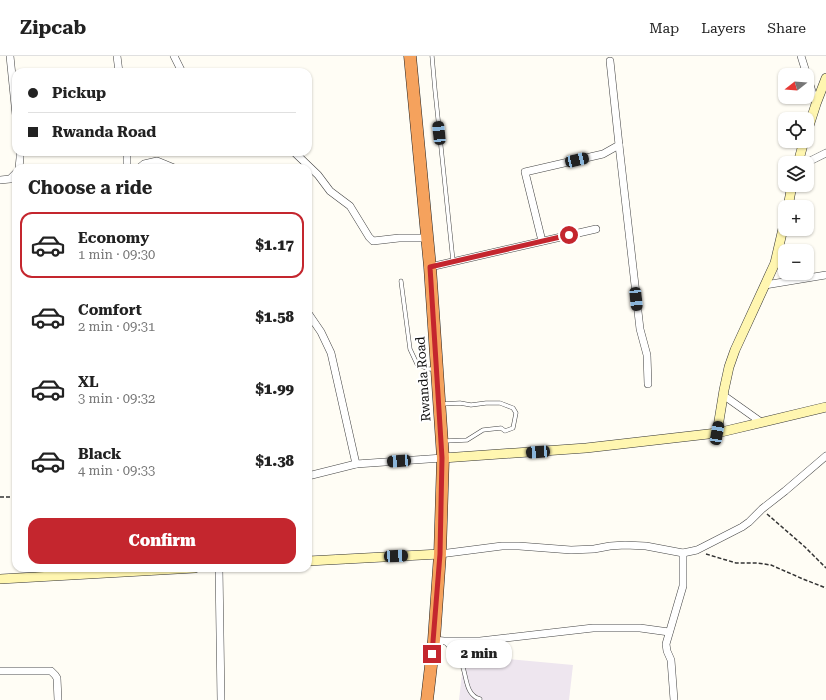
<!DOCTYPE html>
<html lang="en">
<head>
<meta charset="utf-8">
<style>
  body { margin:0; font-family:"Roboto Serif",serif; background:#f6f6f6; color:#222; height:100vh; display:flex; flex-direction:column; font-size:15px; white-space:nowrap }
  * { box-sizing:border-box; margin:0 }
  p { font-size:13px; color:#767676 }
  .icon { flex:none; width:22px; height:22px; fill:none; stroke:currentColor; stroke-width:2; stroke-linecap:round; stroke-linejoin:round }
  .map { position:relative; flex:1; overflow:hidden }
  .details { position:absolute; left:12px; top:108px; width:300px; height:408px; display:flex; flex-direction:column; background:#fff; border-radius:12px; box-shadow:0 1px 3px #0004 }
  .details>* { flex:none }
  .banner { position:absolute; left:12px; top:12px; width:300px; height:88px; border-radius:12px; box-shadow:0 1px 3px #0004; display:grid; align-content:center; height:88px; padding:0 16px; background:#fff }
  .needle { width:26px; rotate:253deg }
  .tools { position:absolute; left:778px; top:12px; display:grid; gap:8px }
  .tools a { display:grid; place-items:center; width:36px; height:36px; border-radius:8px; background:#fff; box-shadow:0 1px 3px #0004; font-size:20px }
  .end { position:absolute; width:18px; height:18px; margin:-9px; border:5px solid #c4262e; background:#fff; box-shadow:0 0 0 2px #fff }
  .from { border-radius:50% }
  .bubble { position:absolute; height:28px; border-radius:12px; background:#fff; box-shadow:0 1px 3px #0004; font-size:13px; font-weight:800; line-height:28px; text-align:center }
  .car { position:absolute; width:12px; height:24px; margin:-12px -6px; border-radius:5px; box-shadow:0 0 3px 1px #0007; background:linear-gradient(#222 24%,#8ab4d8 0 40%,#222 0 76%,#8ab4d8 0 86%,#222 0) }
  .banner b { display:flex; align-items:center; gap:14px; height:38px; font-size:15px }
  .banner b+b { border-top:1px solid #e0e0e0 }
  .banner i { width:10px; height:10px; background:#222 }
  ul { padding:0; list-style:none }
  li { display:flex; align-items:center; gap:12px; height:66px; margin:0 8px 6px; padding:0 8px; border:2px solid transparent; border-radius:12px }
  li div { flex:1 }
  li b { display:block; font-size:15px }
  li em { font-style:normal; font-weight:800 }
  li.active { border-color:#c4262e }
  li>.icon { width:36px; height:36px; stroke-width:1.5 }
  h2 { padding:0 16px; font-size:18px; line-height:48px }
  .cta { display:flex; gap:8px; margin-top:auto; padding:8px 16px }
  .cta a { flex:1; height:46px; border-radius:12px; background:#c4262e; color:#fff; font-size:16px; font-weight:800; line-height:46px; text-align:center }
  header { display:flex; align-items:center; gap:24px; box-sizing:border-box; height:56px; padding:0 20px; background:#fff; border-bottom:1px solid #e0e0e0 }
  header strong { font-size:19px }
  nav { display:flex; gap:22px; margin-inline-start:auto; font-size:14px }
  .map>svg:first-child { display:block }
</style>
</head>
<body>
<header>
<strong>Zipcab</strong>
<nav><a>Map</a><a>Layers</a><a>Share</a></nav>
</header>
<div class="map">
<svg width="826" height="644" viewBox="0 0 826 644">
  <rect width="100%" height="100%" fill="#fffdf5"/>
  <polygon fill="#eee6ef" points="464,599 573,609 569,644 459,644"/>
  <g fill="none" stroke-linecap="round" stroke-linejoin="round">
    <defs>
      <g id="lane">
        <polyline points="432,0 435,34 453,205"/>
        <polyline points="401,225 410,293 417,308 428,313 435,313"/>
        <polyline points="442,348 460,347 471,349 486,347 500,347 513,352 516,357 513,372 505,375 501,372 483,374 467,384 445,385"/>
        <path d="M445,586c6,7 14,14 17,23 5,11 3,30 18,34"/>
      </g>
      <g id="street">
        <polyline points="10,0 16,59"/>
        <polyline points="117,0 119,16"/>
        <polyline points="174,0 182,16"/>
        <polyline points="801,0 816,48"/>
        <polyline points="619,89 640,273 647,299 648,328"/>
        <polyline points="294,96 318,119 330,135 350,150 369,181 373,185 399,182 427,182"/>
        <polyline points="806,107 826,97"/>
        <polyline points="19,112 20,102 20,96"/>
        <polyline points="127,112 127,96"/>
        <polyline points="139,112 144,108 157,105 174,112"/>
        <polyline points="0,124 10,123 16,117"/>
        <polyline points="542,185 525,116 603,98 619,89 610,5"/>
        <polyline points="430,211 596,173"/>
        <polyline points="765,229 826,219"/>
        <polyline points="308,257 321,276 331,297 356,408"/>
        <polyline points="723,339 761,366"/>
        <polyline points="308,420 356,408 443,402"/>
        <polyline points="440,498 502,490 519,490 571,494 594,493 610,490 625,489 646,490 683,497 697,494 742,471 749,466 762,453 785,435 826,400"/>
        <polyline points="219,512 221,644"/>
        <polyline points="434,584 444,585 480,585 593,572 640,572 669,576"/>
        <polyline points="0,615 51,615 55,619 57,622 58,644"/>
        <polyline points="674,644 671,604 667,595 666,588 683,530 683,497"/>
      </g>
      <g id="secondary">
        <polyline points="807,76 816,48 826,22"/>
        <polyline points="798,107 804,85"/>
        <polyline points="788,151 792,129"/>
        <polyline points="717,377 724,334 729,311 735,294 775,207 785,164"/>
        <polyline points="443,402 586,392 717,377 826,351"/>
        <polyline points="308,505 440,498"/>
        <polyline points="0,523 195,512"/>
      </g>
      <polyline id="highway" points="410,0 430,211 443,402 440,498 434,584 427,644"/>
    </defs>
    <use href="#lane" stroke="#444" stroke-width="4.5"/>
    <use href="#street" stroke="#444" stroke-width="8"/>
    <use href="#secondary" stroke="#333" stroke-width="10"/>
    <use href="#highway" stroke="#222" stroke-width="13"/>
    <g stroke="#333" stroke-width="1.5" stroke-dasharray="4 2" stroke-linecap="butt">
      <polyline points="0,441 16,441"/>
      <polyline points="767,458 805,491 826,512"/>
      <polyline points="706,498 736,507 757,507 771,509 803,523 826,532"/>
    </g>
    <use href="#lane" stroke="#fff" stroke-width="3.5"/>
    <use href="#street" stroke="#fff" stroke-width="7"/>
    <use href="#secondary" stroke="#fff6b0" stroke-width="9"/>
    <use href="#highway" stroke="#f5a25d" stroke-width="12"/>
  </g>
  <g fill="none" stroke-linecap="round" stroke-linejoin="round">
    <polyline stroke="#c4262e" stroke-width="5" points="432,598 440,498 442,402 430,211 569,179"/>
  </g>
  <g text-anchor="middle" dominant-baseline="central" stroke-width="4" stroke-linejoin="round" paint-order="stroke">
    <g font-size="13" fill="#111" stroke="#fff">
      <text transform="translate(423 323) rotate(-94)">Rwanda Road</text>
    </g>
  </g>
</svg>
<div class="tools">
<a><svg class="needle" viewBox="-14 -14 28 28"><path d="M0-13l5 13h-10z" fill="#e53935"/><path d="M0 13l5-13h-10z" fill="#767676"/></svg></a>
<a><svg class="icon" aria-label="locate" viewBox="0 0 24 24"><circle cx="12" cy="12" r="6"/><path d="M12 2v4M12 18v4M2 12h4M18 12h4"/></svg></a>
<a><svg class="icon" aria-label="layers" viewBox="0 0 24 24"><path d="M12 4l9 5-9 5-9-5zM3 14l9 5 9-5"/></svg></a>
<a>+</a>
<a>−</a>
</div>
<i class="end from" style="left:569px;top:179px"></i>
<i class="end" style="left:432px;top:598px"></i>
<div class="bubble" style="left:446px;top:584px;width:66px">2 min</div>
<i class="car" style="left:439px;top:77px;rotate:354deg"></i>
<i class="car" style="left:577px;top:104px;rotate:77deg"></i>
<i class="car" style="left:636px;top:243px;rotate:174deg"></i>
<i class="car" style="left:717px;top:377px;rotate:10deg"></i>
<i class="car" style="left:538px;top:396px;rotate:266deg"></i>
<i class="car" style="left:399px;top:405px;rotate:266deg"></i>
<i class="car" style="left:396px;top:500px;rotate:87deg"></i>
<div class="banner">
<b><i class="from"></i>Pickup</b>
<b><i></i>Rwanda Road</b>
</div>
<section class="details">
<h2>Choose a ride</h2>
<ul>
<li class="active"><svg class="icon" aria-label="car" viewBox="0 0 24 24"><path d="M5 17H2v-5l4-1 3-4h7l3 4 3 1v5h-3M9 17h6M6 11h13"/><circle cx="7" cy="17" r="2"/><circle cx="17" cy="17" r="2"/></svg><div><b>Economy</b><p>1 min · 09:30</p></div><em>$1.17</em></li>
<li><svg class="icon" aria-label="car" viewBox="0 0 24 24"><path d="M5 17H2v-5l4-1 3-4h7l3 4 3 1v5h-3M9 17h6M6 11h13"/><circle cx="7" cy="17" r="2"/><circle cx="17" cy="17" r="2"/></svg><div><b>Comfort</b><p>2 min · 09:31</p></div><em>$1.58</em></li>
<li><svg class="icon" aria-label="car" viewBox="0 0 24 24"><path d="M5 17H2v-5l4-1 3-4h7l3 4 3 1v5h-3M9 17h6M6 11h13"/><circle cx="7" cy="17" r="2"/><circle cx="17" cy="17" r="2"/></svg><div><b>XL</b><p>3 min · 09:32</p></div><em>$1.99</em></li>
<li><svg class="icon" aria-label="car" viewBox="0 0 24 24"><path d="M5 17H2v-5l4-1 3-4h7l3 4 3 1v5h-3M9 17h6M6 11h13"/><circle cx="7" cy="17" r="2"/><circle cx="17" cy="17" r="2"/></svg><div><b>Black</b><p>4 min · 09:33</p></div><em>$1.38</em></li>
</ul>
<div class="cta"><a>Confirm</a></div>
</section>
</div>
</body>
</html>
